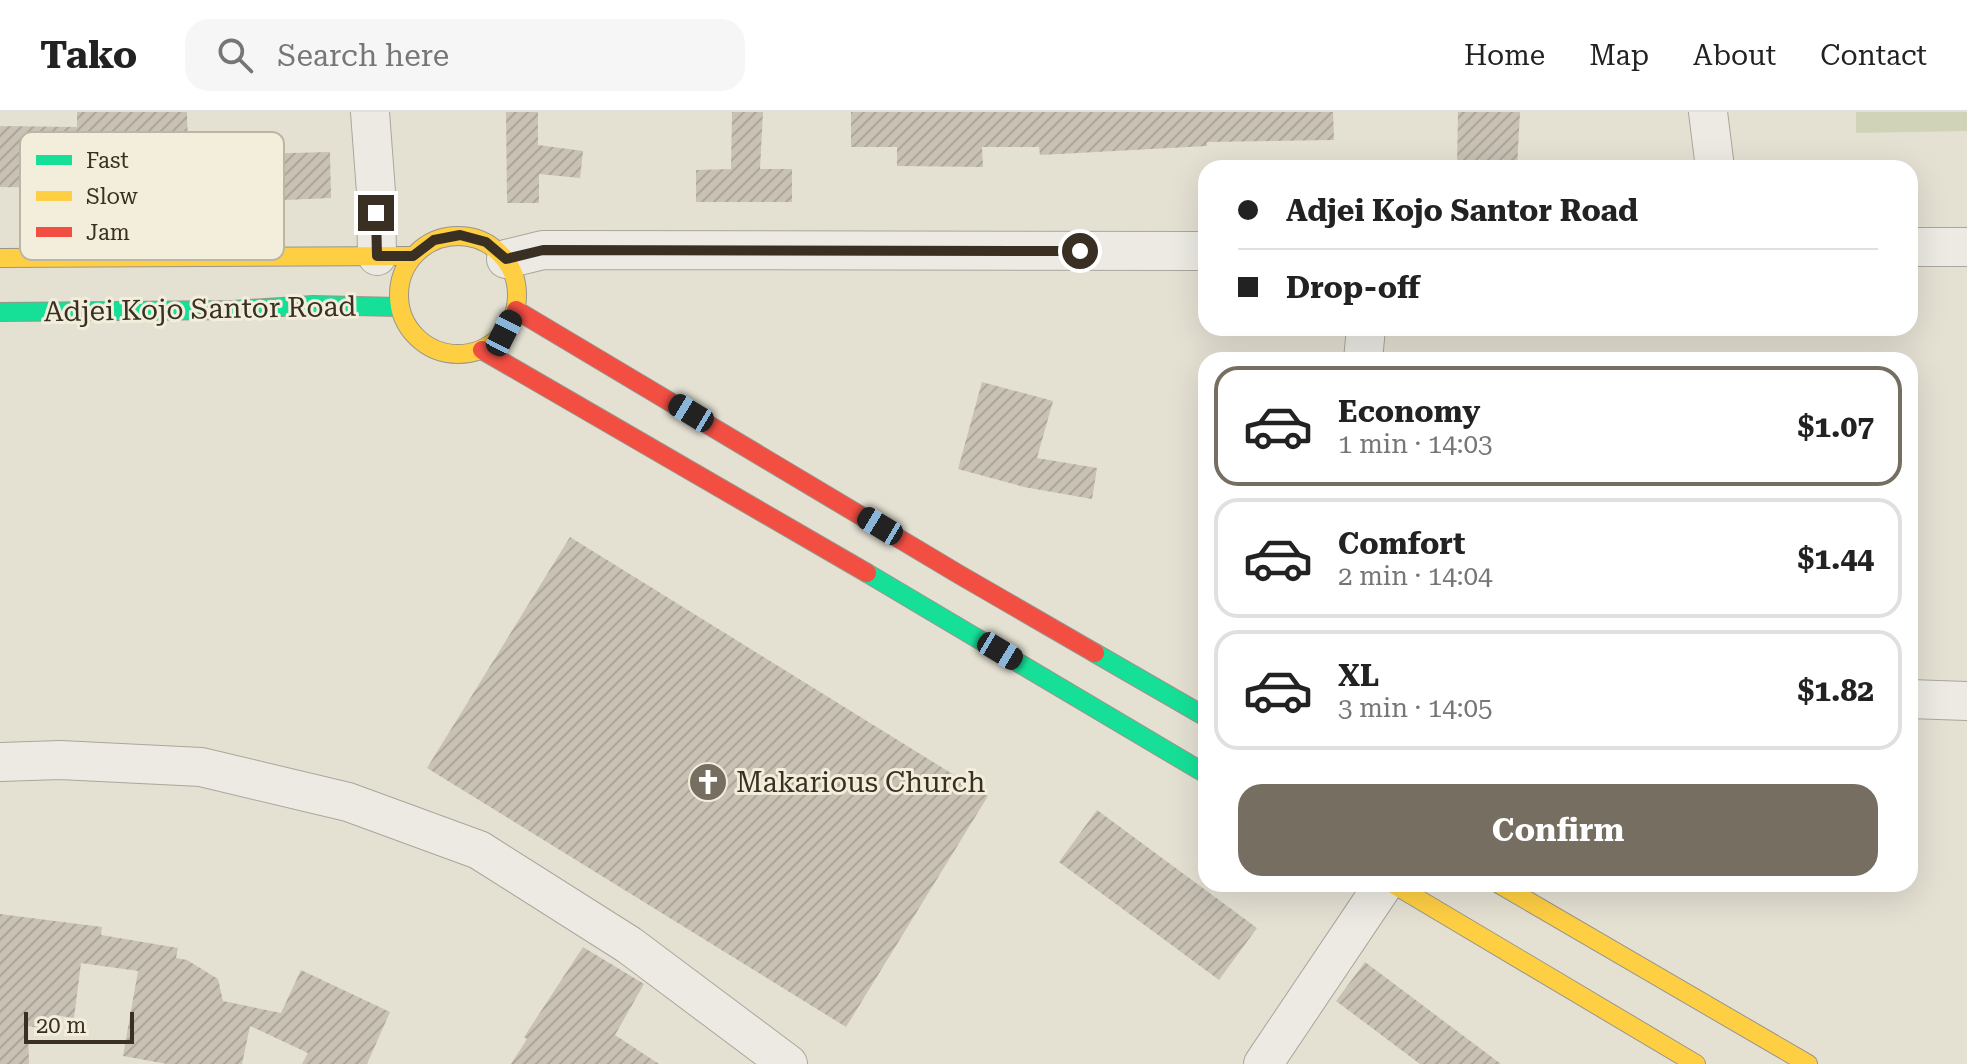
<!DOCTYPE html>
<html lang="en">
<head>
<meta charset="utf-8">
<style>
  body { margin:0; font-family:"Roboto Serif",serif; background:#f6f6f6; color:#222; height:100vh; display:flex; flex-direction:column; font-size:30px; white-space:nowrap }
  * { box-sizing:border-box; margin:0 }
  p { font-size:26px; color:#767676 }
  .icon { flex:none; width:44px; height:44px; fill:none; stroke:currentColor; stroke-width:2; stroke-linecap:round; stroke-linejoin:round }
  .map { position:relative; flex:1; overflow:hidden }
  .sheet { position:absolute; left:1198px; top:240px; width:720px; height:540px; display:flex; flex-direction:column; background:#fff; border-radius:24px; box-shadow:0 8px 32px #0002 }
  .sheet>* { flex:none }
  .top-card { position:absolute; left:1198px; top:48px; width:720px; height:176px; border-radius:24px; box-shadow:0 8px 32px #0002; display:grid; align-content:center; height:176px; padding:0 40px; background:#fff }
  .scale { position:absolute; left:24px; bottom:20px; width:110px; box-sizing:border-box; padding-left:8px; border:4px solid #393023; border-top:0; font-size:22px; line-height:28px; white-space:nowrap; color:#393023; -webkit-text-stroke:6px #f3eedb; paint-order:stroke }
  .end { position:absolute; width:36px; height:36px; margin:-18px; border:10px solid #393023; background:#fff; box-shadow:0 0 0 4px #fff }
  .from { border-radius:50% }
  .car { position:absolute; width:24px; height:48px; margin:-24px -12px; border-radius:10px; box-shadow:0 0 6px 2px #0007; background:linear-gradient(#222 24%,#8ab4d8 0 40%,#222 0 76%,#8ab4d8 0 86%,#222 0) }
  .top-card b { display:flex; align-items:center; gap:28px; height:76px; font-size:30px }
  .top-card b+b { border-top:2px solid #e0e0e0 }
  .top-card i { width:20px; height:20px; background:#222 }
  ul { padding:14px 0 0; list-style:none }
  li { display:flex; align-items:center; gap:24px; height:120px; margin:0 16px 12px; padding:0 24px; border:4px solid #e0e0e0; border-radius:24px }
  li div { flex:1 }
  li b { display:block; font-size:30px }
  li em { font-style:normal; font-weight:700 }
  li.selected { border-color:#756e61 }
  li>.icon { width:72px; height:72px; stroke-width:1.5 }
  .button { display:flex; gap:16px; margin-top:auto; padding:16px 40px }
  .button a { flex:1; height:92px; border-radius:24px; background:#756e61; color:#fff; font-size:32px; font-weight:700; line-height:92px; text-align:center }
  header { display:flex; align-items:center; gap:48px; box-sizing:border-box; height:112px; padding:0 40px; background:#fff; border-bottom:2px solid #e0e0e0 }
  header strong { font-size:38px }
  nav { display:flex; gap:44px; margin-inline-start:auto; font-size:28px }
  .search { width:560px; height:72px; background:#f6f6f6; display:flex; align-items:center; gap:20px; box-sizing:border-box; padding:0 28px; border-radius:24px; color:#767676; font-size:30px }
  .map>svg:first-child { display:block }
</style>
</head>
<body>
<header>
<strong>Tako</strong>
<div class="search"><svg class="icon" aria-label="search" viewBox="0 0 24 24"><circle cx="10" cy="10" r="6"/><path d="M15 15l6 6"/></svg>Search here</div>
<nav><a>Home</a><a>Map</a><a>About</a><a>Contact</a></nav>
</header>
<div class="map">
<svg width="1967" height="952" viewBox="0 0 1967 952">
  <defs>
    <pattern id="building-hatch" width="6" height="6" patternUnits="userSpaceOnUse" patternTransform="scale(2)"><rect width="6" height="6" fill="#c8c1b4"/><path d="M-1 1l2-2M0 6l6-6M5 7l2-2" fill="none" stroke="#ada69a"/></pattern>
  </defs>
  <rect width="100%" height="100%" fill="#e4e1d3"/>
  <polygon fill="#d0d3b7" points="1856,0 1967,0 1967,19 1856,21"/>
  <g fill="url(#building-hatch)">
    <polygon points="77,0 187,0 188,38 248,35 249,42 330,40 331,86 285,88 284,67 205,74 205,69 124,71 124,62 59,63 58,76 0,75 0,14 77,15"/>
    <polygon points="506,0 538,0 538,33 583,39 580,66 539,62 539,91 507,91"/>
    <polygon points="732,0 763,0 760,57 792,57 792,90 696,90 696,58 731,57"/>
    <polygon points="851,0 1333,0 1334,28 1207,30 1207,34 1040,43 1039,35 982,35 983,55 897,54 897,35 851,35"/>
    <polygon points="1458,0 1520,0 1517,56 1457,56"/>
    <polygon points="982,270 1053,289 1037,346 1097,356 1092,387 1024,375 958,357"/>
    <polygon points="570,425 988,684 846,915 427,656"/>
    <polygon points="1097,698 1257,816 1219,868 1059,750"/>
    <polygon points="0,802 102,815 101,823 178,836 176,846 187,848 218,867 223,889 281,901 301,858 390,900 367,952 302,952 308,941 250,914 242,952 167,952 123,944 138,859 81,851 74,906 54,903 52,918 28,914 29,952 0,952"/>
    <polygon points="583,835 644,872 615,923 659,952 511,952 527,927 524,925"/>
    <polygon points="1365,850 1501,952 1420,952 1336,889"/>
  </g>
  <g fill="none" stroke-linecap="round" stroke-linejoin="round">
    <defs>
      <g id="street">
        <polyline points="370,0 376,80 377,144"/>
        <polyline points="1708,0 1715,56"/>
        <polyline points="1910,135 1967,135"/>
        <polyline points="506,147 543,138 1206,139"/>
        <polyline points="1363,248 1366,216"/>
        <polyline points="1910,587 1967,589"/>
        <polyline points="0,650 60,648 201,655 348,690 479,738 629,833 788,952"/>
        <polyline points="1263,952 1384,772"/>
      </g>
      <g id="fast">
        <polyline points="0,200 233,198 313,193 399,195"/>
        <polyline points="867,461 1206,662"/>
        <polyline points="1095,541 1206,605"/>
      </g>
      <g id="slow">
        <circle cx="458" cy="183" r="59"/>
        <polyline points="0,146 413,144"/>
        <polyline points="1393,772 1696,952"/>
        <polyline points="1499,772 1808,952"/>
      </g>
      <g id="jam">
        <polyline points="516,198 960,463 1095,541"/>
        <polyline points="482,238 867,461"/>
      </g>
    </defs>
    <use href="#street" stroke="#aaa69b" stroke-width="40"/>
    <use href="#fast" stroke="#99958b" stroke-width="20"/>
    <use href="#slow" stroke="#99958b" stroke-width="20"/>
    <use href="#jam" stroke="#99958b" stroke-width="20"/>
    <use href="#street" stroke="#eceae3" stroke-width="38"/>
    <use href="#fast" stroke="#16e098" stroke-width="18"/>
    <use href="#slow" stroke="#ffcf43" stroke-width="18"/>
    <use href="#jam" stroke="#f24e42" stroke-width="18"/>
  </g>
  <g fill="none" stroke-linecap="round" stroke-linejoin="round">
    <polyline stroke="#393023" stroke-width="10" points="376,101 377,144 413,144 434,128 460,123 486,130 506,147 543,138 1080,139"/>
  </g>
  <defs>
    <symbol id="church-disc" viewBox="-11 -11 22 22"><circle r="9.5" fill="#756e61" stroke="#f3eedb"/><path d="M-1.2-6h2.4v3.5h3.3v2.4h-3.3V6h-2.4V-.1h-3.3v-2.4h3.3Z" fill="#fff"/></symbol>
  </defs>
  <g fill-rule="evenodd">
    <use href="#church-disc" x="686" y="648" width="44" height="44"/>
  </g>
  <g text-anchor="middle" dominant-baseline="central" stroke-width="6" stroke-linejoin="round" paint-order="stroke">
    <g font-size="28" fill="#393023" stroke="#f3eedb">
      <text transform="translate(200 197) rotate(-1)">Adjei Kojo Santor Road</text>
    </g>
    <g font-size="28" fill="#393023" stroke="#f3eedb" text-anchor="start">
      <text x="736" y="670">Makarious Church</text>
    </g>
  </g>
  <rect x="20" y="20" width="264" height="128" rx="12" fill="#f3eedb" stroke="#bbb5a4" stroke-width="2"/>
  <rect x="36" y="43" width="36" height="10" fill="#16e098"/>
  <rect x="36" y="79" width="36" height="10" fill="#ffcf43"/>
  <rect x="36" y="115" width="36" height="10" fill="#f24e42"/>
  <g font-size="22" fill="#393023">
    <text x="86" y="56">Fast</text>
    <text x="86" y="92">Slow</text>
    <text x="86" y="128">Jam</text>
  </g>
</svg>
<div class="scale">20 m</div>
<i class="end from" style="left:1080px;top:139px"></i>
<i class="end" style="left:376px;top:101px"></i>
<i class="car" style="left:504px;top:221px;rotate:27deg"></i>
<i class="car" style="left:691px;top:301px;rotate:301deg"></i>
<i class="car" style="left:880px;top:414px;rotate:301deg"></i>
<i class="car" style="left:1000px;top:539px;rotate:121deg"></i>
<div class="top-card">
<b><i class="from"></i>Adjei Kojo Santor Road</b>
<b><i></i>Drop-off</b>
</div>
<section class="sheet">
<ul>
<li class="selected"><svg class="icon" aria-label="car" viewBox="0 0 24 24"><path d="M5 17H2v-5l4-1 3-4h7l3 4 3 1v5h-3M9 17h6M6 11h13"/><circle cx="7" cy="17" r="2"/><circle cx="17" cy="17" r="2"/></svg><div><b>Economy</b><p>1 min · 14:03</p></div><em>$1.07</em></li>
<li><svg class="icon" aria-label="car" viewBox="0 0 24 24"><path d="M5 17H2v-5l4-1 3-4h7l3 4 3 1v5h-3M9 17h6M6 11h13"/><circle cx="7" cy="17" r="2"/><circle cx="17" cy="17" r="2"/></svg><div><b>Comfort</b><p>2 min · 14:04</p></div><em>$1.44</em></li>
<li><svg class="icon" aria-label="car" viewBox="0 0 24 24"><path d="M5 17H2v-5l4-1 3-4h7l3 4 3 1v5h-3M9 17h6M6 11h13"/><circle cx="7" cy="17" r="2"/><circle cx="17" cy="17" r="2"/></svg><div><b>XL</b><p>3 min · 14:05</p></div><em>$1.82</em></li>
</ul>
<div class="button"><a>Confirm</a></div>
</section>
</div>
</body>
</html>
